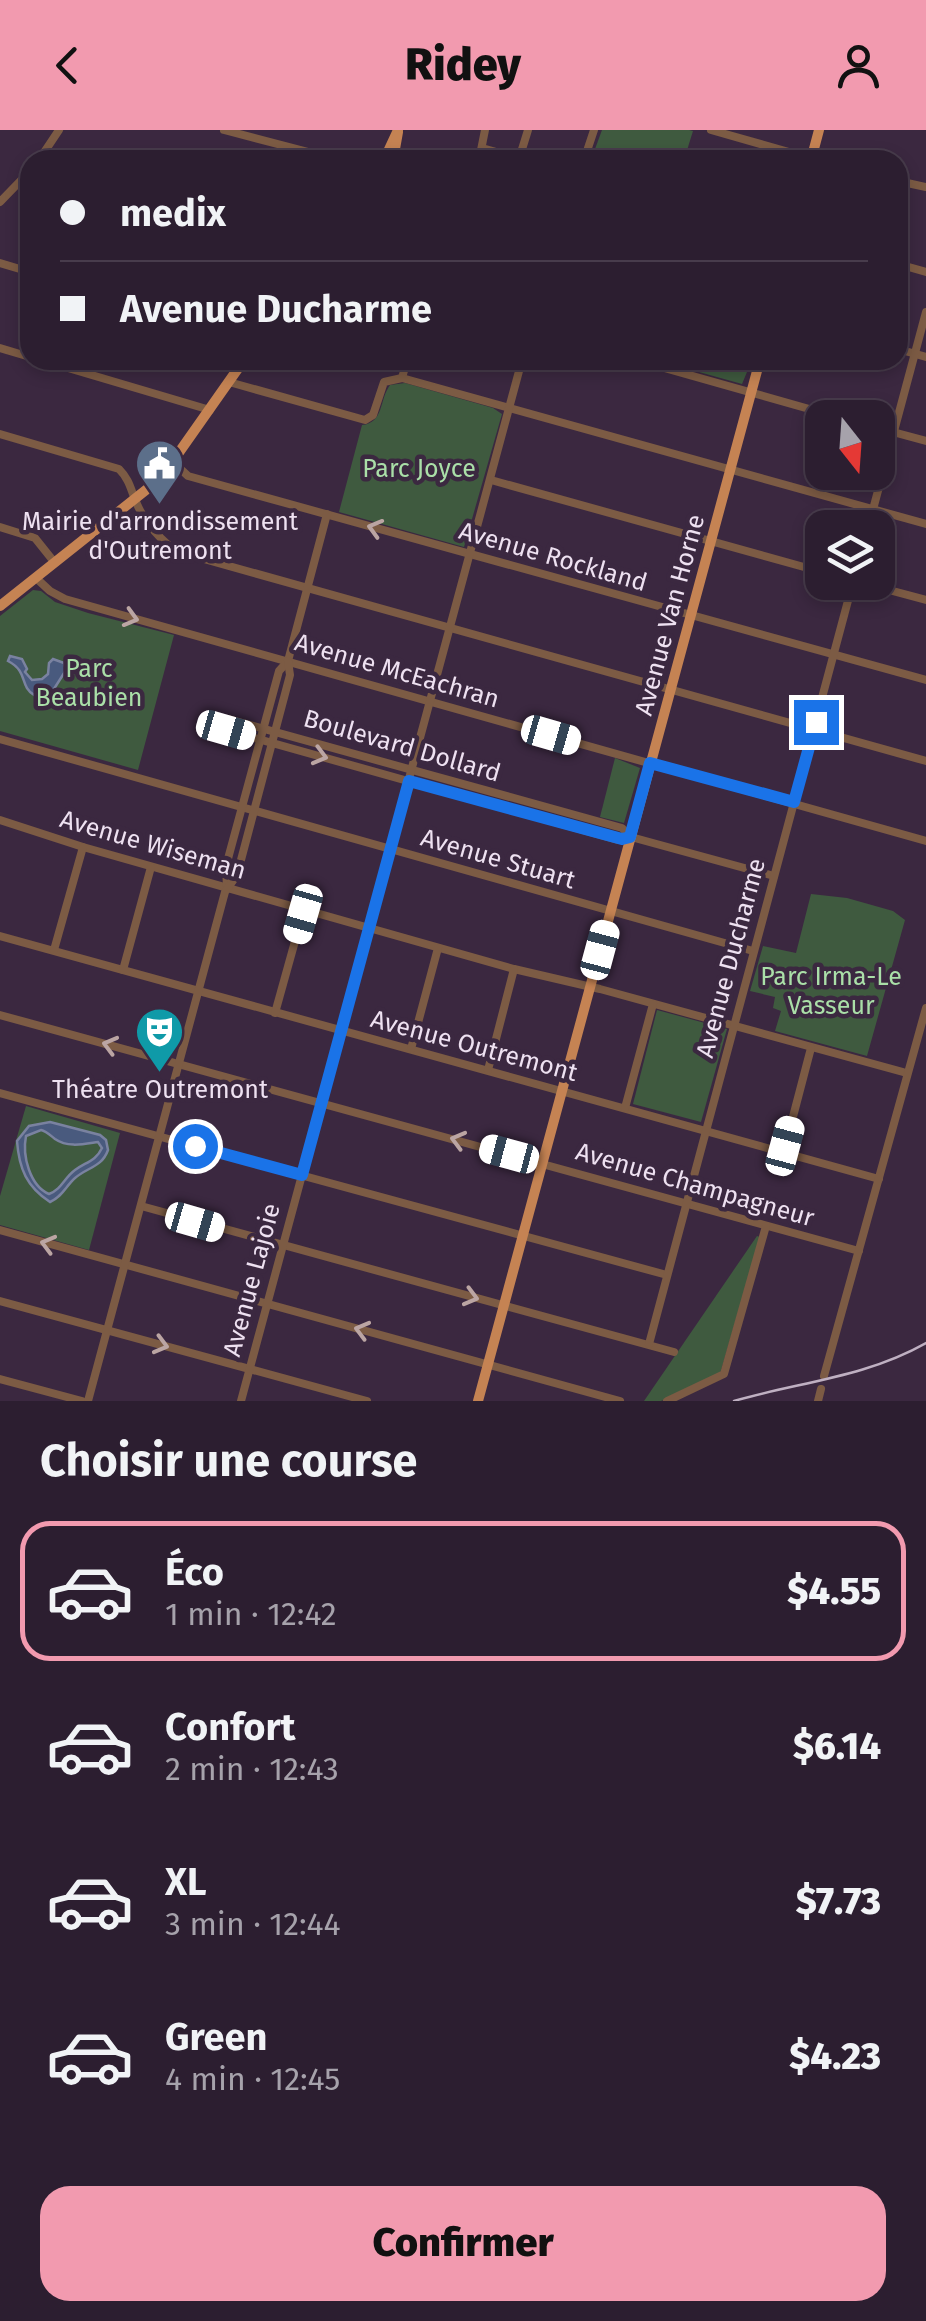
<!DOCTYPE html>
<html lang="fr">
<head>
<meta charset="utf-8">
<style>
  body { margin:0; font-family:"Fira Sans",sans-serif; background:#382b3c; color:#f1f3f6; height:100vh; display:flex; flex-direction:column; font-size:38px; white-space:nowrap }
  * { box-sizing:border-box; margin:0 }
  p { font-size:32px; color:#a6a2ab }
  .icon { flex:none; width:55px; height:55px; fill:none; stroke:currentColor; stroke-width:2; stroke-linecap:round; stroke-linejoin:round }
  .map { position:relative; height:1271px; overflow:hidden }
  .drawer { display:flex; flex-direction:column; background:#2c1e30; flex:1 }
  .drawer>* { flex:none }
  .guide { position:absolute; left:20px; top:20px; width:888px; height:220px; border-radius:30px; box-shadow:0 5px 15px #0003,0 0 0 2px #483c4c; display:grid; align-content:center; height:220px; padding:0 40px; background:#2c1e30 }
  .needle { width:65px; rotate:163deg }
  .buttons { position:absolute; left:805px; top:270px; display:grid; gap:20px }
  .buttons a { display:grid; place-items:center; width:90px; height:90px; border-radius:20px; background:#2c1e30; box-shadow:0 5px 15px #0003,0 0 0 2px #483c4c; font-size:50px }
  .end { position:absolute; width:45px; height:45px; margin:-22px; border:12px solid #1a73e8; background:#fff; box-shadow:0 0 0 5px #fff }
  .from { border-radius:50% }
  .car { position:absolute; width:30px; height:60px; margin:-30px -15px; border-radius:12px; box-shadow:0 0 8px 2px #0007; background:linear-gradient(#fff 24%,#345 0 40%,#fff 0 76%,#345 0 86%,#fff 0) }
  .guide b { display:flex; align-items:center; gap:35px; height:95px; font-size:38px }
  .guide b+b { border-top:2px solid #483c4c }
  .guide i { width:25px; height:25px; background:#f1f3f6 }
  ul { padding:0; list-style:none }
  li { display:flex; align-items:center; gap:30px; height:140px; margin:0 20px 15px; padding:0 20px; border:5px solid transparent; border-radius:30px }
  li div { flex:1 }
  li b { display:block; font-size:38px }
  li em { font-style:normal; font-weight:800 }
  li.active { border-color:#f29aaf }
  li>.icon { width:90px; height:90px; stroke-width:1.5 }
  h2 { padding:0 40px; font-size:45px; line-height:120px }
  .action { display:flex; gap:20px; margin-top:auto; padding:20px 40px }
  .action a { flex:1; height:115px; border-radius:30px; background:#f29aaf; color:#111; font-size:40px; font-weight:800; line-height:115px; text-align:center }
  header { display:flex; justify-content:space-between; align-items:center; height:130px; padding:0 40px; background:#f29aaf; color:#111; font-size:45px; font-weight:800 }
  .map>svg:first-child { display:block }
</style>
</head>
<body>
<header><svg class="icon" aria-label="back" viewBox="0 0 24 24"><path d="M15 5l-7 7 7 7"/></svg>Ridey<svg class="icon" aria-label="person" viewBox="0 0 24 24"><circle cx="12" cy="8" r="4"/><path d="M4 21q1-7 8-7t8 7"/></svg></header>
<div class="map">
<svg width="926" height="1271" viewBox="0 0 926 1271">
  <rect width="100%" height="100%" fill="#3b2840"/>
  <g fill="#3f5a3f">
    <polygon points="602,0 689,0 693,1 684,30 591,30"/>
    <polygon points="656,230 752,230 742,254"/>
    <path d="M405,253l88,25 9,6 -38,133 -125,-35 23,-87c22,-2 17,-25 28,-40z"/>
    <polygon points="33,460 41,461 55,472 88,483 174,505 138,640 0,601 0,486"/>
    <polygon points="615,628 640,638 624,693 600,687"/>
    <polygon points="811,764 847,768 893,781 905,790 867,926 775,901 781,881 773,878 775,867 750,861 763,816 796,823"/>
    <polygon points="657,880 727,899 701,992 633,974"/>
    <polygon points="26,976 120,1003 89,1120 0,1095 0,1066"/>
    <polygon points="757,1106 760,1107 720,1244 661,1271 644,1271"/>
  </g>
  <g fill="#495a7e" stroke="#7a82a0" stroke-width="2.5" fill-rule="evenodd">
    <path d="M10,526l12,3 5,10 -2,3 7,8 10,-1 6,-5 1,-11 4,-4 11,4 2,7 -14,22 -18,3c-15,-9 -5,-23 -26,-34z"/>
    <path d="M50,992l50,13 6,5 2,10c-6,17 -20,17 -33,28 -10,9 -12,18 -25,24 -23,-15 -31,-33 -33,-61l12,-15zM41,1000c5,1 9,5 14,9 13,9 29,5 43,3l4,6c-6,13 -16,14 -27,22 -11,8 -13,19 -26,24 -19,-8 -27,-38 -23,-58z"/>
  </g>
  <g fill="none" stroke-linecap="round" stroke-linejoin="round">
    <g stroke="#7c5b44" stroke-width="8">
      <polyline points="224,0 339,30"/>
      <polyline points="711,0 817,30"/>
      <polyline points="482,18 524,30"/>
      <polyline points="519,29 528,0"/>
      <polyline points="39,30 59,0"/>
      <polyline points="479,30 485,0"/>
      <polyline points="584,30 594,0"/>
      <polyline points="898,51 926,57"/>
      <polyline points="0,72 30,41"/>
      <polyline points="0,133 30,142"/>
      <polyline points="898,134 926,142"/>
      <polyline points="0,218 30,227"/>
      <polyline points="898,219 926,227"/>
      <polyline points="41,230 210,280"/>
      <polyline points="636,230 841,288"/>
      <polyline points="402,248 407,230"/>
      <polyline points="229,252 365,290 373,285 384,252 402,248 926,394"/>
      <polyline points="878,298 926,311"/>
      <path d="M0,304l119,35c11,11 12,22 18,35 7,17 26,40 42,48l747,209"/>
      <polyline points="174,333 188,346 926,550"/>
      <polyline points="491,350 822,442"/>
      <polyline points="0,397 35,408 55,433"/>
      <polyline points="868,398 926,182"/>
      <polyline points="36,448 50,461 65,469 926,711"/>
      <polyline points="859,452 926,470"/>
      <polyline points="0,609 753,821"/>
      <polyline points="0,690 83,717 514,839 600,859 903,942"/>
      <polyline points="631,707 622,698 228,589 226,600 618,710 631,707 774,746"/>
      <polyline points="227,758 226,736 279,541 288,531 327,384"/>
      <polyline points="0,806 879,1049"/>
      <polyline points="54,820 83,717"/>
      <polyline points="123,840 151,737"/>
      <polyline points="275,883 304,779"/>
      <polyline points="0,885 859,1121"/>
      <polyline points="411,919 438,818"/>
      <polyline points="488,940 514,839"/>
      <polyline points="0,963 667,1145"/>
      <polyline points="625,978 653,874"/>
      <polyline points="784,1021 811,918"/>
      <polyline points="141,1076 674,1222"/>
      <polyline points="0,1100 620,1271"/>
      <polyline points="0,1171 367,1271"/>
      <polyline points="649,1214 853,452"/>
      <polyline points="824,1246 926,878"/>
      <polyline points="0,1249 82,1271"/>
      <polyline points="88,1271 225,762 237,745 290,545 288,531"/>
      <polyline points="241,1271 522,230"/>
      <polyline points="667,1271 724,1244 766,1096"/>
      <polyline points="818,1271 821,1259"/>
    </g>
    <g stroke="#c58353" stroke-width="10">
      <polyline points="384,30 398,0"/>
      <polyline points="393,30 398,2"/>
      <polyline points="811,30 819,0"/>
      <polyline points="0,476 161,348 244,230"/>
      <polyline points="478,1271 760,230"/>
    </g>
    <path stroke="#bfb0c2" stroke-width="2.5" d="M734,1271c66,-19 132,-24 192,-58"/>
  </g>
  <defs><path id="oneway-chevron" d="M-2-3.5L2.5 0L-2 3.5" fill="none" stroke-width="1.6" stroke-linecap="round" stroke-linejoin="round" transform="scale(2.5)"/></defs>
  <g stroke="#bba5a3">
    <use href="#oneway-chevron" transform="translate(375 398) rotate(-164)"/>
    <use href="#oneway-chevron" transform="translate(131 488) rotate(16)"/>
    <use href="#oneway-chevron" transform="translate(320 626) rotate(15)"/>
    <use href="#oneway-chevron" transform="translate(110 915) rotate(-165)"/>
    <use href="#oneway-chevron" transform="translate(458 1010) rotate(-165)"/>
    <use href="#oneway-chevron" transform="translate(48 1114) rotate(-165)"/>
    <use href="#oneway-chevron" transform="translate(471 1167) rotate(15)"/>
    <use href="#oneway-chevron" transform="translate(362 1200) rotate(-165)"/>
    <use href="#oneway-chevron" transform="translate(161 1215) rotate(15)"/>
  </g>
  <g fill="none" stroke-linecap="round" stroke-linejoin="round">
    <polyline stroke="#1a73e8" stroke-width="12" points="195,1016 302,1045 409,651 622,709 630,707 650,633 794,672 816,592"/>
  </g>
  <defs>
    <symbol id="civic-pin" viewBox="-11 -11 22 30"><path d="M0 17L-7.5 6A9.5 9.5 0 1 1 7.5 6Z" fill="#5c6f8a" stroke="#3b2840"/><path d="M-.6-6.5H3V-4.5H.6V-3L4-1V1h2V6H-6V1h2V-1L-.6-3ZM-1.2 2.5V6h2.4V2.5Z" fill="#fff"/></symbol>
    <symbol id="theatre-pin" viewBox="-11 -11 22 30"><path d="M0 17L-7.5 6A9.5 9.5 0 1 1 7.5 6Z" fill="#0f9aa8" stroke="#3b2840"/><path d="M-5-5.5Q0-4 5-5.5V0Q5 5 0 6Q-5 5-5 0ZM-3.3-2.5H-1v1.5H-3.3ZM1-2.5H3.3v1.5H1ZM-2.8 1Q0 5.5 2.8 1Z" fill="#fff"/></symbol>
  </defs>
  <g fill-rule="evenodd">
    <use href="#civic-pin" x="132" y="306" width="55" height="75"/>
    <use href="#theatre-pin" x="132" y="874" width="55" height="75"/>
  </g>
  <g text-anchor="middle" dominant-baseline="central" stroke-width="9" stroke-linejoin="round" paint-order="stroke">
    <g font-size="25" fill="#aadfa8" stroke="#3b2840">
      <text x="419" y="339">Parc Joyce</text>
      <text x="89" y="539">Parc<tspan x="89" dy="29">Beaubien</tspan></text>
      <text x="831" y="847">Parc Irma-Le<tspan x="831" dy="29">Vasseur</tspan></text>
    </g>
    <g font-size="25" fill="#eee1f1" stroke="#3b2840">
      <text x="160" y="392">Mairie d'arrondissement<tspan x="160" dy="29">d'Outremont</tspan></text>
      <text x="160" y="960">Théatre Outremont</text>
    </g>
    <g font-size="25" fill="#eee1f1" stroke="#3b2840">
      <text transform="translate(553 427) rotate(16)">Avenue Rockland</text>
      <text transform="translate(670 485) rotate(-75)">Avenue Van Horne</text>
      <text transform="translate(397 541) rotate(16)">Avenue McEachran</text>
      <text transform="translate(402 616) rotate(16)">Boulevard Dollard</text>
      <text transform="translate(153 715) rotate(16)">Avenue Wiseman</text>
      <text transform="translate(498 729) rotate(16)">Avenue Stuart</text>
      <text transform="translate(731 828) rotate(-75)">Avenue Ducharme</text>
      <text transform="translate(474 916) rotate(15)">Avenue Outremont</text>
      <text transform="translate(695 1055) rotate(16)">Avenue Champagneur</text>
      <text transform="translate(252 1150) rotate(-75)">Avenue Lajoie</text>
    </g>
  </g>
</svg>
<div class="buttons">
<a><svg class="needle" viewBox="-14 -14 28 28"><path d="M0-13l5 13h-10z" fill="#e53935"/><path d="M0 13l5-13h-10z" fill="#a6a2ab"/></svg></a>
<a><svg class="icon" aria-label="layers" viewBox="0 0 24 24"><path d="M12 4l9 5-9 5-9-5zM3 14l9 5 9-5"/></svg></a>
</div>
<i class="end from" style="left:195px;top:1016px"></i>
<i class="end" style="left:816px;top:592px"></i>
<i class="car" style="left:226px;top:600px;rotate:106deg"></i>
<i class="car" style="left:551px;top:605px;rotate:106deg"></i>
<i class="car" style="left:303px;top:784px;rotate:196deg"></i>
<i class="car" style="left:600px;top:820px;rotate:15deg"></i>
<i class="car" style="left:785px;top:1016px;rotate:15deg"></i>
<i class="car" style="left:509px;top:1024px;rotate:285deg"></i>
<i class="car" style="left:195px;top:1092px;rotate:106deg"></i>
<div class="guide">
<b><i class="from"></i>medix</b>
<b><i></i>Avenue Ducharme</b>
</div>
</div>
<section class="drawer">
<h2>Choisir une course</h2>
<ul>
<li class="active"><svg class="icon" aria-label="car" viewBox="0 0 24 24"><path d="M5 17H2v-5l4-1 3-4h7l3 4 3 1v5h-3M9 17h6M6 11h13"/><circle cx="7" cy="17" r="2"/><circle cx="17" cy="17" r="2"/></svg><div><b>Éco</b><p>1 min · 12:42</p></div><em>$4.55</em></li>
<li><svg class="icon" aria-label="car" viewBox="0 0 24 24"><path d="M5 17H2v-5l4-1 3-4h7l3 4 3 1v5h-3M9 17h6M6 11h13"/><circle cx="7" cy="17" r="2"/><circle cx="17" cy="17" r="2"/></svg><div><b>Confort</b><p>2 min · 12:43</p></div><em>$6.14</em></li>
<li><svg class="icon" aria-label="car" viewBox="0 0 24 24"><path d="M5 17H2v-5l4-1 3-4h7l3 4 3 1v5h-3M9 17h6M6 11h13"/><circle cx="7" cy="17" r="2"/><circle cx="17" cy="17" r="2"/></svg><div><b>XL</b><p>3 min · 12:44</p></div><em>$7.73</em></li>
<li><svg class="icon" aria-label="car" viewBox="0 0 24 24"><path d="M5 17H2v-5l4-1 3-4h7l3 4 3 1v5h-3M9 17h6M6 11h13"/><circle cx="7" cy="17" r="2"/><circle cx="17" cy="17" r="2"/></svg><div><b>Green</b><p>4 min · 12:45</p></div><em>$4.23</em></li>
</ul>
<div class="action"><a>Confirmer</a></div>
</section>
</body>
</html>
